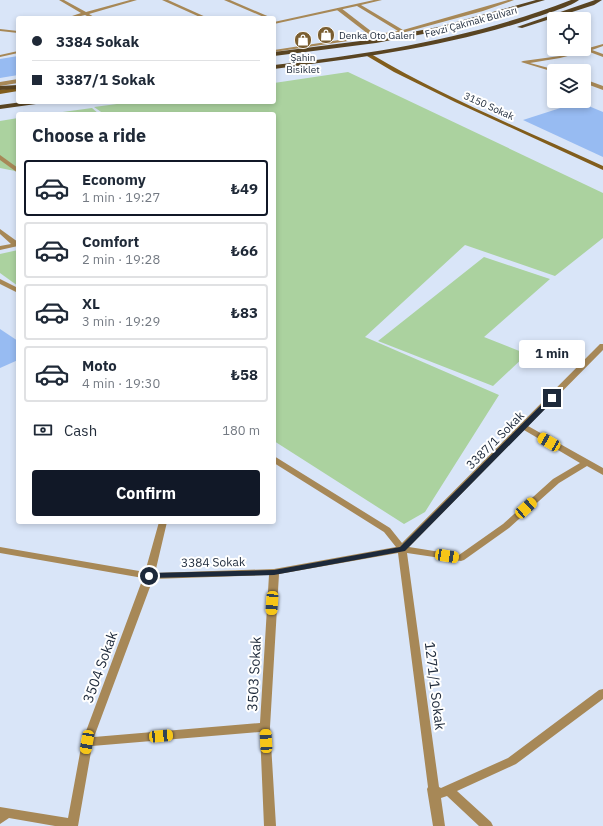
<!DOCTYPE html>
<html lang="en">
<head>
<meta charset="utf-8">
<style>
  body { margin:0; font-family:"IBM Plex Sans",sans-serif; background:#f2f2f3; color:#1f2937; height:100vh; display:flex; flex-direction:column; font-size:15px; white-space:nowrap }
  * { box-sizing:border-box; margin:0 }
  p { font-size:13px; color:#747a83 }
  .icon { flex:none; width:22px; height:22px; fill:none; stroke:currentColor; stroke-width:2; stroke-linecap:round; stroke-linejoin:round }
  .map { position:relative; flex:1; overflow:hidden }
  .sheet { position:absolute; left:16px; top:112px; width:260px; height:412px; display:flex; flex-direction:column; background:#fff; border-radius:4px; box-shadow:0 2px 6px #0003 }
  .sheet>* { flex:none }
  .hud { position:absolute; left:16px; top:16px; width:260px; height:88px; border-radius:4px; box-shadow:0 2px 6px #0003; display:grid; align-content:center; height:88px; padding:0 16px; background:#fff }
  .buttons { position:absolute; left:547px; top:12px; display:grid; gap:8px }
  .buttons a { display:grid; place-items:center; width:44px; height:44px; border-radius:4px; background:#fff; box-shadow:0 2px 6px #0003; font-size:20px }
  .end { position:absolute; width:18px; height:18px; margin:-9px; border:5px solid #1d293a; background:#fff; box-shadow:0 0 0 2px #fff }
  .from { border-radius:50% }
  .bubble { position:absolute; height:28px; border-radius:4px; background:#fff; box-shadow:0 2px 6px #0003; font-size:13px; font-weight:800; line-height:28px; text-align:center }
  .car { position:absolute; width:12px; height:24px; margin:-12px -6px; border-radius:5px; box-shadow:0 0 3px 1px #0007; background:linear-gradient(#f5c518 24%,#345 0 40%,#f5c518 0 76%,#345 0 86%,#f5c518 0) }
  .hud b { display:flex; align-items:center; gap:14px; height:38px; font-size:15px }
  .hud b+b { border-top:1px solid #e0e1e3 }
  .hud i { width:10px; height:10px; background:#1f2937 }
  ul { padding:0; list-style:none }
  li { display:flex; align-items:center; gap:12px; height:56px; margin:0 8px 6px; padding:0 8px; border:2px solid #e0e1e3; border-radius:4px }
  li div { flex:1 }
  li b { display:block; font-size:15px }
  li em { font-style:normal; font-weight:800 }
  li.selected { border-color:#111827 }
  li>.icon { width:36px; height:36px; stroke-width:1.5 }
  h2 { padding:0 16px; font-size:18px; line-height:48px }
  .pay { display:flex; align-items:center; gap:10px; height:44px; padding:0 16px; font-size:15px }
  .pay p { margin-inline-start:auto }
  .cta { display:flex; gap:8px; margin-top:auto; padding:8px 16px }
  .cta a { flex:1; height:46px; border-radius:4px; background:#111827; color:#fff; font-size:16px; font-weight:800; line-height:46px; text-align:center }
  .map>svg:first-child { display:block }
</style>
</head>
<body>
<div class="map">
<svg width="603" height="826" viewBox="0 0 603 826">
  <rect width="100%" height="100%" fill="#d9e5f8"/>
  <g fill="#abd29f">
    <polygon points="348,72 603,193 603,238 555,276 465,245 365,337 499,395 425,512 404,524 274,441 274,114 104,114 94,107 132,102 274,102 274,83"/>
    <polygon points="92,108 99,114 48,114"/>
    <polygon points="18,118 18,173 15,171 0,168 0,121"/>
    <polygon points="18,250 18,286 0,273 0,254"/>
    <polygon points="484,257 550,279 484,337 527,354 493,386 378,341"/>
  </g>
  <g fill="#97bbf2">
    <polygon points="18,56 18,75 0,78 0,59"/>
    <polygon points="579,102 603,112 603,157 523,120"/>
    <polygon points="0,329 18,341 18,360 0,368"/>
  </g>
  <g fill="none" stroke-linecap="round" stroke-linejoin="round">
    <polygon fill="#a78857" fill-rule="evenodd" points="337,8 341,8 376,35 376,37 372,37 337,10"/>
    <g fill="#a78857" fill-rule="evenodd">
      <polygon points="59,0 64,0 86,12 130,0 137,0 89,14 96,18 91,18 85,15 73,18 66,18 81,13"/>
      <polygon points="162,0 168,0 208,18 202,18"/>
      <polygon points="224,0 230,0 272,18 266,18"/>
      <polygon points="374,0 382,0 361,5 403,30 508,0 514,0 483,11 402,33 274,52 274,50 398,31 357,6 274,24 274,22"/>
      <polygon points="0,29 18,31 18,33 0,31"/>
      <polygon points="603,44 603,46 592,50 603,54 603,57 587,51 560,58 530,63 556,70 556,71 554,71 554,72 521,62 523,61 560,56"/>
      <polygon points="18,51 18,53 0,57 0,55"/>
      <polygon points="18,79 18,83 0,86 0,82"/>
      <polygon points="584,79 603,86 603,90 584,83"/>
      <polygon points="0,155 18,168 18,173 0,160"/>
      <polygon points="0,229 18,242 18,246 0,250 0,246 11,244 0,234"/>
      <polygon points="0,279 18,288 18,293 0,284"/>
      <path d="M600,344h3v6l-75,76 75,42v7l-16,-9 -28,17 -50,45 -45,32 -3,1 -54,-8 32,234 2,1 67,-30 91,-68 4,-1v10l-87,65 -59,27 34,31 2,4h-14l-32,-30 -6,2 4,28h-12l-6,-37 1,-2 -30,-234 -119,21 -9,153 6,99h-12l-4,-94 -168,14 -14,80h-23l-46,-8 -9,6v-17l68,11 14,-76 61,-164 -143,-25v-6l145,25 14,-50h8l-12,51 119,-4 122,-22 -12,-15 -110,-69v-7l116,72 12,15zM524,430l56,33 -27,16 -50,45 -44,31 -50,-8zM269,575l-9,148 -166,14 59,-158z"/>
    </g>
    <g fill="#815d1c" fill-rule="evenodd">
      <path d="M367,54h4c74,44 154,76 232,112v4l-148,-68 -61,-30 -27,-16z"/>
      <polygon points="18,87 18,91 0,94 0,90"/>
    </g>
    <g fill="#594422" fill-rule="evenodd">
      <polygon points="536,0 545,0 439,31 376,43 274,56 274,52 376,39 438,27"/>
      <path d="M571,0h8c-11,8 -38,15 -51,20 -83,27 -168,38 -254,49v-4c104,-12 199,-27 297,-65z"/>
      <polygon points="595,0 602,0 594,5 522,28 517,27"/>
      <polygon points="18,85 18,89 0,90 0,86"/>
      <polygon points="22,102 39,102 36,104 0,109 0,105"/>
    </g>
  </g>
  <polygon fill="#1d293a" points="550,396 556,398 405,551 274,575 149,578 145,576 149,573 274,570 400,547"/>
  <defs>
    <symbol id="shop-disc" viewBox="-11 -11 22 22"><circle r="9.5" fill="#7a5e31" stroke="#fff"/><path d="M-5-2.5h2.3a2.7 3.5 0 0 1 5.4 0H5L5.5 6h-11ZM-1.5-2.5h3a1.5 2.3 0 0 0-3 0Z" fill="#fff"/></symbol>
  </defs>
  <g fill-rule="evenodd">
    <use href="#shop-disc" x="316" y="25" width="20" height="20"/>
    <use href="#shop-disc" x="293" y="30" width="20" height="20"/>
  </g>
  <g text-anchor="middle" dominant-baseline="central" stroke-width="4" stroke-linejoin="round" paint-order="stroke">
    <g font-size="10" fill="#1d293a" stroke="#fff">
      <text transform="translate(471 22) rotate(-15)">Fevzi Çakmak Bulvarı</text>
      <text transform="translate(489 106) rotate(24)">3150 Sokak</text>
    </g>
    <g font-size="10" fill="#1d293a" stroke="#fff" text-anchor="start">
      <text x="339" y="35">Denka Oto Galeri</text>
      <text x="303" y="57" text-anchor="middle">Şahin<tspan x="303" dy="12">Bisiklet</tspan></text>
    </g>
    <g font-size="12" fill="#1d293a" stroke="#fff">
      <text transform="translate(495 440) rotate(-45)">3387/1 Sokak</text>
      <text transform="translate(213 562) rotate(-1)">3384 Sokak</text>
    </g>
    <g font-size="14" fill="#1d293a" stroke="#fff">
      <text transform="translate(100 667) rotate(-70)">3504 Sokak</text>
      <text transform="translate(254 674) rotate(-87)">3503 Sokak</text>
      <text transform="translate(435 686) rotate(83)">1271/1 Sokak</text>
    </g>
  </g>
</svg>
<div class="buttons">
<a><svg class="icon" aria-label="locate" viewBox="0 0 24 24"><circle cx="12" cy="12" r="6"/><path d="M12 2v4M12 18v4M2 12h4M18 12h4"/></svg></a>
<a><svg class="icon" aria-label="layers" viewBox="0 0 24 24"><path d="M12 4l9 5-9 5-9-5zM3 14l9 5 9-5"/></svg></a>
</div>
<i class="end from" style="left:149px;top:576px"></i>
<i class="end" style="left:552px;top:398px"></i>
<div class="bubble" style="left:519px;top:340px;width:66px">1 min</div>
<i class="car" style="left:549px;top:442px;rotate:300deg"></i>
<i class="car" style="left:526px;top:508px;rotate:48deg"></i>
<i class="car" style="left:447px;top:556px;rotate:99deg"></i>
<i class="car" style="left:272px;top:603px;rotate:184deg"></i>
<i class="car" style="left:161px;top:736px;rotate:85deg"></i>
<i class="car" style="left:266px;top:741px;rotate:357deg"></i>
<i class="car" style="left:87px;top:742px;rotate:190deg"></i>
<div class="hud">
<b><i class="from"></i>3384 Sokak</b>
<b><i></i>3387/1 Sokak</b>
</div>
<section class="sheet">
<h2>Choose a ride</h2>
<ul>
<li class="selected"><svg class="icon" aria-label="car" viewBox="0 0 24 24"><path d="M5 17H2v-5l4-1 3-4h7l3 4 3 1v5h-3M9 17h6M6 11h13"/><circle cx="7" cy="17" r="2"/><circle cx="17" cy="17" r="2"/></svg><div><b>Economy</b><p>1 min · 19:27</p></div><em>₺49</em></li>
<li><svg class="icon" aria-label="car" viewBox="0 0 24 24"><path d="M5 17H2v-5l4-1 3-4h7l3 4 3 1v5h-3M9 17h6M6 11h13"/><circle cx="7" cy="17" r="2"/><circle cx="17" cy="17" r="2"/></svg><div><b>Comfort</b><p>2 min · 19:28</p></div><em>₺66</em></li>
<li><svg class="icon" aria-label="car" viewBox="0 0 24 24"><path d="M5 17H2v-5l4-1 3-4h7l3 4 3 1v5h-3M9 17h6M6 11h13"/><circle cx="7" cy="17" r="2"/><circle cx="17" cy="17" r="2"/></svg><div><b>XL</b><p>3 min · 19:29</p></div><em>₺83</em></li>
<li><svg class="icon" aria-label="car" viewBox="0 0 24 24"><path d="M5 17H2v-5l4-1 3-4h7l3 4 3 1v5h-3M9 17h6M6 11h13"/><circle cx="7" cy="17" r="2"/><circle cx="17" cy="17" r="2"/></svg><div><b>Moto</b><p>4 min · 19:30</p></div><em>₺58</em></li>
</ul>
<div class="pay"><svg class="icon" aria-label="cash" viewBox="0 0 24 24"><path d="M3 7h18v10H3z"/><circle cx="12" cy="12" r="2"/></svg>Cash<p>180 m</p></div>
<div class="cta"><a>Confirm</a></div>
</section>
</div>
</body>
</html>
